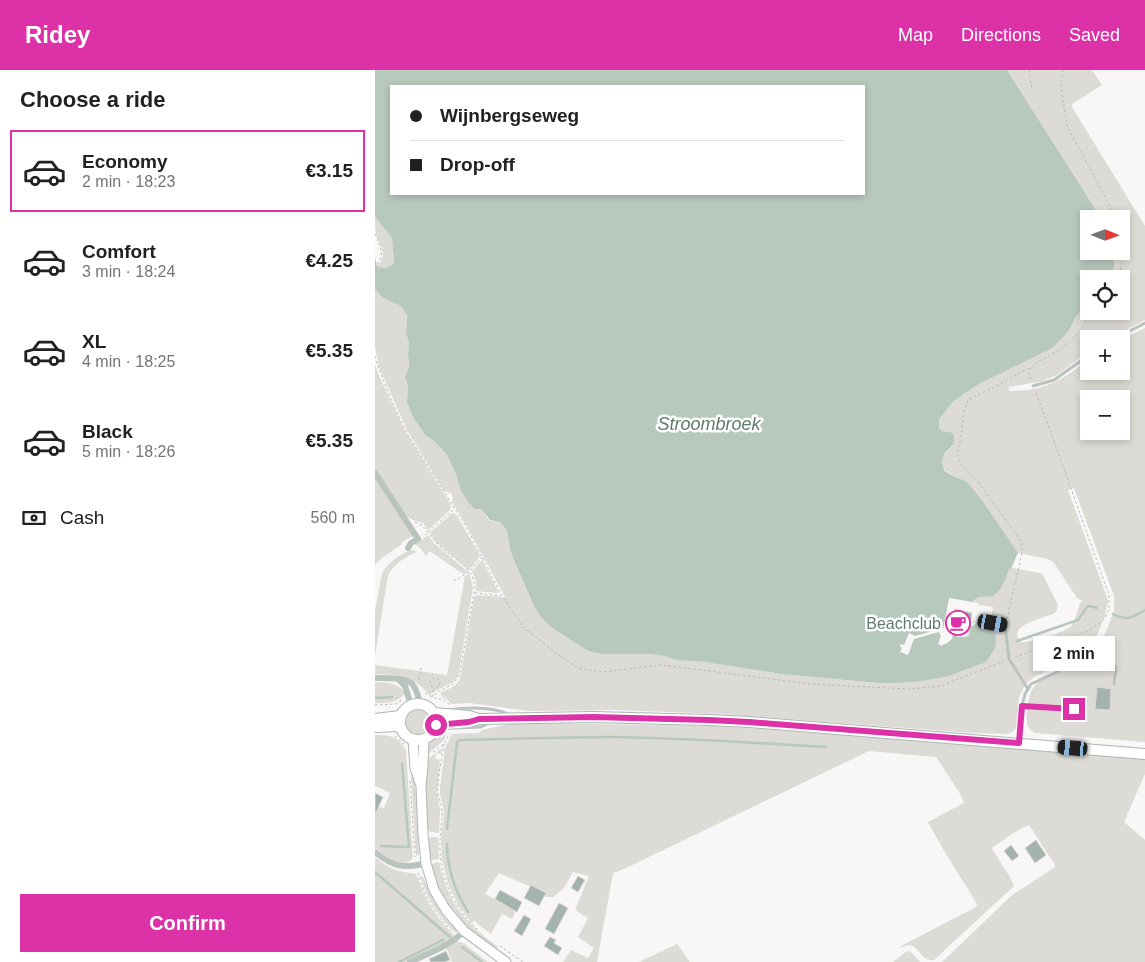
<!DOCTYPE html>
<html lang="en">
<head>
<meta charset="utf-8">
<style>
  body { margin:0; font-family:Arial,sans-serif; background:#f6f6f6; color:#202124; height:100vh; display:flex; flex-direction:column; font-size:19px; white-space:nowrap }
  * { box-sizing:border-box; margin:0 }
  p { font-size:16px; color:#757577 }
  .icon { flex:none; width:28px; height:28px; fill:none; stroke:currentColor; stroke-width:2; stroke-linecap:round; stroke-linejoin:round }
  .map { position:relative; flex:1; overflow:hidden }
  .side { display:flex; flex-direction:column; background:#fff; width:375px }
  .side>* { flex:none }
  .guide { position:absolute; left:15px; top:15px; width:475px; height:110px; border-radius:0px; box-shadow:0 2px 8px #0003; display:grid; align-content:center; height:110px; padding:0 20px; background:#fff }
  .needle { width:32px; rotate:91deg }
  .buttons { position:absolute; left:705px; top:140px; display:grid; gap:10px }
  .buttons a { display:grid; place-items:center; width:50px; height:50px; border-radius:0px; background:#fff; box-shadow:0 2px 8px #0003; font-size:25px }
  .end { position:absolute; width:22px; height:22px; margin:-11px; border:6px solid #dd31a7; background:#fff; box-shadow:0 0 0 2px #fff }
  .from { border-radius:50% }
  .bubble { position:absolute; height:35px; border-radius:0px; background:#fff; box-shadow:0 2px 8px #0003; font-size:16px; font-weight:700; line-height:35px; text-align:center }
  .car { position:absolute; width:15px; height:30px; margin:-15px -8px; border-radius:6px; box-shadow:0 0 4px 1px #0007; background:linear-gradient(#222 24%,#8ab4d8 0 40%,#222 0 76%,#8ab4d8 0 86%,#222 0) }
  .guide b { display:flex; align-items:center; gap:18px; height:48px; font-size:19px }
  .guide b+b { border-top:1px solid #e0e0e0 }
  .guide i { width:12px; height:12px; background:#202124 }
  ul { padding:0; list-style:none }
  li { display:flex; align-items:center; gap:15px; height:82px; margin:0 10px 8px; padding:0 10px; border:2px solid transparent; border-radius:0px }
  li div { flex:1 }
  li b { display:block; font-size:19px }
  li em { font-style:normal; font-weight:700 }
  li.on { border-color:#dd31a7 }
  li>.icon { width:45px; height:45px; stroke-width:1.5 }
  h2 { padding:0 20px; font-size:22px; line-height:60px }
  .pay { display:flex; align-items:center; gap:12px; height:55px; padding:0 20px; font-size:19px }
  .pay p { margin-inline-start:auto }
  .primary-button { display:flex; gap:10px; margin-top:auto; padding:10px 20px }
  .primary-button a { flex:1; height:58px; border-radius:0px; background:#dd31a7; color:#fff; font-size:20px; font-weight:700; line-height:58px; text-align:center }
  header { display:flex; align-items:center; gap:30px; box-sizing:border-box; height:70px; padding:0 25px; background:#dd31a7; color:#fff }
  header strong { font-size:24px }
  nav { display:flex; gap:28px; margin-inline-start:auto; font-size:18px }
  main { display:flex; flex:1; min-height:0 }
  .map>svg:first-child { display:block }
</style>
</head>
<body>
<header>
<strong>Ridey</strong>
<nav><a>Map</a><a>Directions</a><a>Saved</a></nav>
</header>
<main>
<section class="side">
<h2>Choose a ride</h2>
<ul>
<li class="on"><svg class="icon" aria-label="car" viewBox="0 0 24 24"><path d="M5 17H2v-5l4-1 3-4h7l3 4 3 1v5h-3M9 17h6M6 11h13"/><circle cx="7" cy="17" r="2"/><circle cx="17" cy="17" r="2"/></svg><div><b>Economy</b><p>2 min · 18:23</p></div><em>€3.15</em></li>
<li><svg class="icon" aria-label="car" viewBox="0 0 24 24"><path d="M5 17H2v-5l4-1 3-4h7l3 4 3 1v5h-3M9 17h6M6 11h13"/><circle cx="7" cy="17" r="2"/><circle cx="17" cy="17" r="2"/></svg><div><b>Comfort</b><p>3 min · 18:24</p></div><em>€4.25</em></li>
<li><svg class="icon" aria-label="car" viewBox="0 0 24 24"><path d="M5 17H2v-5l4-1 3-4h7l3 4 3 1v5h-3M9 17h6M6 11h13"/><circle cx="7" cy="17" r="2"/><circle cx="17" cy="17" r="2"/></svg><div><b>XL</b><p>4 min · 18:25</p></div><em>€5.35</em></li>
<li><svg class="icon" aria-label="car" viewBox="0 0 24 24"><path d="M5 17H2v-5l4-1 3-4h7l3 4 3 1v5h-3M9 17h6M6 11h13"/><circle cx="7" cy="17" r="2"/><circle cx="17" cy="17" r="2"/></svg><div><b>Black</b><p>5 min · 18:26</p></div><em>€5.35</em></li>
</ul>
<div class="pay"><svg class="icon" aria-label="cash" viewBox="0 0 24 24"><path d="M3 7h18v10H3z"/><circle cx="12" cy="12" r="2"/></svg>Cash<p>560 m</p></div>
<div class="primary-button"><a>Confirm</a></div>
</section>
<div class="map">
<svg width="770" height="892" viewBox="0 0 770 892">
  <rect width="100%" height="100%" fill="#f8f6f6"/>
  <g fill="#dddbd5" fill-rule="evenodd">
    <path d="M632,0h85l10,15 -30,19v3l73,119v94l-36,19h-20v12l-32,24 -14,6 -34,6v4c36,0 52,-10 80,-32v12h32v-31l24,-12v414l-110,-9c-4,-3 -7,-5 -8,-10 -1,-8 1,-26 5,-33 2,-4 5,-7 8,-10 19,-8 46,-15 59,-30l15,-39v-15l-40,-108 -6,2 40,110 -3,16 -13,31 -7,6 -10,6 -40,17 -10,9 -6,12 -3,31 -4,4 -5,2 -36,-1 -250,-19 -105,-4 -87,1 -60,-8 -18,1 -4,-5 -5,-2 -2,-4c9,-5 14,-4 20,-14l14,-82 3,-2 24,2 2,1 2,-1 -38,-71 -15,-24 1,-5 -2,-4 -7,-2 -37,-61 -28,-63 -4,-20v-80c15,-10 5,-20 1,-33 -1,-6 -1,-12 -1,-17l17,21 2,25 -5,5 18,28 -1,37 3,10 -1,12 1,8v4l-3,7v5l2,6 -1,13v4l6,15 12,18 8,5 14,15 9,19 4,15 23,22 5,8 4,2 8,1 4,3 3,5 3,19 3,9 22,50 6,9 10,10 37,24 13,3h49l14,2 12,4 29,2 76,12 95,9 120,-39v-3l-9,-15 3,-3 3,-16 -15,-2 1,-2 -7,-1 42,-40 -2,6 28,5 3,2 15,30 -1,4 -2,4c-10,5 -50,12 -34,29 9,1 43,-9 50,-16 4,-4 7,-17 9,-23l3,-2 -6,-3 -23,-35 -6,-4 -30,-6 -59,-75c-19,-7 -23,-17 -7,-31l-2,-15 -8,-1 -3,-3v-9l14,-17 12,-9 16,-10 71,-36 16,-15 7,-14 5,-7 9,-6v6h32v-32h-11l4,-12v-16h7v-32l-20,-1 -2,-3zM714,329h32v32h-32z"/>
    <polygon points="0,294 4,306 30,361 76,435 75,440 53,460 48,453 38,450 31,446 0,399"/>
    <polygon points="0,408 38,466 27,472 26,475 8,487 2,492 0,496"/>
    <polygon points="77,443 81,444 105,485 100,493 94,500 61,472 55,463"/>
    <path d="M53,465l6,8 34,29 -5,2 -33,-23 -4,5c-4,-5 -5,-9 -12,-12l5,-2z"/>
    <path d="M38,480l4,2c-12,4 -23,13 -29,23l-13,81v-46l7,-36c4,-10 20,-22 31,-24z"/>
    <polygon points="107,490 124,523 123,523 101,521 101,512 97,501"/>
    <path d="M94,504l1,2 3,12 -15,88c-8,12 -19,10 -28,19 -4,-3 -8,-8 -12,-11 -13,-10 -28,-9 -43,-10v-9l72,10 18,-99z"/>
    <path d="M4,612c10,1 20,1 26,11 -8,11 -18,10 -30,10v-20z"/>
    <circle cx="43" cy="652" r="12"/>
    <path d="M160,653l177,3 49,3 384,30v15l-21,48 21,18v122h-203l69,-66 44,-29v-2l-26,-40c-12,4 -25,15 -36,22l-1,2 18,28 4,9 -80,74c-14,2 -15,-16 -26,-15 -1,0 -7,3 -8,3l1,-2 75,-39 1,-3 -34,-55 -15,-27 36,-19 -5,-11 -23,-35 -67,-6 -245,118 -11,4 -16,89h-34l8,-12 17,8 6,-10 -16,-11 10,-19 -13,-8 14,-34 -16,-4 -9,16 -11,9h-6l-18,-11 -30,-13 -14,21 31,16 -4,9 -10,-5 -11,20 -11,-8 -6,-6 -2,3 -14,-18 -5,-11 -5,-10 -6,-25 -1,-20 3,-28 -4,-17v-6l5,-40 7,-14 28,-1 2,-3 27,-6z"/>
    <path d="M72,662l-3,8 -17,15c1,-13 7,-22 20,-23z"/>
    <path d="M0,665c15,0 24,1 31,16l7,107c-12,13 -28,-2 -38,-11v-37l3,-3 6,1 6,-15 -15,-7z"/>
    <polygon points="67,678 66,684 61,683 60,689 65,690 62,722 65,740 64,763 56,762 52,759 51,715 52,688 54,688"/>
    <polygon points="35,689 37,689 42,733 44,784 41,786"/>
    <polygon points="56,767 63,767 64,789 58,790 55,789 53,770"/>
    <path d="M0,787c15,13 22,14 41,17 11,28 17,40 38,61v2l-10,7 -39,18h-30z"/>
    <path d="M64,792c10,43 25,59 59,85l-3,2c-33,-24 -54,-44 -64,-85z"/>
    <path d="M45,806h2c5,7 7,15 11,22 6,12 14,23 24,32l-1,3c-19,-18 -27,-32 -36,-57z"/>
    <polygon points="82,871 88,873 113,892 77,892 71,877"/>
    <polygon points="302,874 315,892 264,892"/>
    <polygon points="532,881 536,882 545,892 518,892"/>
  </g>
  <path fill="#b7c8bd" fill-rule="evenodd" d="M0,0h632l92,145 2,3 5,1h-17v32h25v16l-4,12h-21v26l-9,6 -5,7 -7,14 -16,16 -71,35 -16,10 -12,9 -14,17v9l3,3 8,1 4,3v6l-2,5 -7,7 -3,8 2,9 5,4 18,8 14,17 37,54 -7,15 -2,1 -4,11 -5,9 -7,7 -15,1 -6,5 -23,-4 -6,32 -5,14 4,2 2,-2h2l6,-5 1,-5 4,1v2h8l4,-2 1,-9h3l5,-5 12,2 -2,3 7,7 1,8 -1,7 -9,14 -38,14 -26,5 -26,2h-18l-97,-9 -76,-12 -29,-2 -12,-4 -14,-2h-49l-13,-3 -37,-24 -10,-10 -6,-9 -22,-50 -3,-9 -3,-19 -7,-8 -10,-2 -7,-9 -2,-2h-6l-6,-6 -9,-14 -4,-15 -9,-19 -14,-15 -8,-5 -12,-18 -6,-15 1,-17 -3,-8 4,-10v-4l-1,-8 1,-12 -3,-10 1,-18 -6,-9 -4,-2 -10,-4 -6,-4 -6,-7v-32l2,9c7,4 11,2 17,-3l-2,-25 -17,-21zM16,16h473v108h-473z"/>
  <polygon fill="#f8f6f6" points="569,558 566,567 564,562 539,569 533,585 525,582 527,578 525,576 526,574 529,575 534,563 540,566"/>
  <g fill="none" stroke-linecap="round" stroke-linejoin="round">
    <g stroke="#b7c8bd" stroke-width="2.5">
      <path d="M738,544c14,7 19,4 32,-4"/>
      <polyline points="642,571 703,550 712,537 715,536 722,538"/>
      <polyline points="0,628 17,627"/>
      <path d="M72,759l10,-86 1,-2 3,-1c51,-1 102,-3 152,-3 71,1 142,6 213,10"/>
      <path d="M72,774c0,25 8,47 21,68"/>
      <polyline points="6,776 34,777 27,693"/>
      <polyline points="0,802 75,867"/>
      <polyline points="87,877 107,892"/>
      <polyline points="24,892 68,870"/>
    </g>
  </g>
  <g fill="#a4b3ab" stroke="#dad8d8">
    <polygon points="580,539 597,543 594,562 576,559"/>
    <polygon points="722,617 736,619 735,640 720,639"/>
    <polygon points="0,723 8,727 0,745"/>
    <polygon points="661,770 671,785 660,793 650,778"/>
    <polygon points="636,775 644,786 637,791 629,781"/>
    <polygon points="203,806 210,810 203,822 196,818"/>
    <polygon points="156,815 171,823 164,836 149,828"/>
    <polygon points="125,820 147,832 142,842 120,829"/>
    <polygon points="184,833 193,838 179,864 170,859"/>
    <polygon points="149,845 156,849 147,866 139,861"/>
    <polygon points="175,867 181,870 179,873 187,878 183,885 169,876"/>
    <polygon points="71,881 75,890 70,892 56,892 54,889"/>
  </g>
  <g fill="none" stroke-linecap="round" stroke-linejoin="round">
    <defs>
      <g id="secondary">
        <polyline points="49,669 48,697 46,716 48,764 51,793 59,820 71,840 89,861 131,892"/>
        <polyline points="38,670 40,698 45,713"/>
      </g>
      <g id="primary">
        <circle cx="43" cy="652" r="18"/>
        <polyline points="59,643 94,646 104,649 218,647 333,650 374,652 770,684"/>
        <polyline points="0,649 25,646"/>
        <polyline points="61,655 94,652 104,649"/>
        <polyline points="0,657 25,656"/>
      </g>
    </defs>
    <use href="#secondary" stroke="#adb9b3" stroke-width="11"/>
    <use href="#primary" stroke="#acb7b2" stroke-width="12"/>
    <g stroke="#b3bbb8" stroke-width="1" stroke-dasharray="2.5 2.5" stroke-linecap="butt">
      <polyline points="654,0 657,19"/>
      <polyline points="688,0 686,17 692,56 742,149"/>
      <path d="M0,164c5,11 12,23 0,32"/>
      <path d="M742,209c6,-11 9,-39 4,-50"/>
      <polyline points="0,286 1,291 17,332 33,365 92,458 127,526 148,557 188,588 203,598 228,602 287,595 436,614 534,619 566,616 629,591"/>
      <polyline points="656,309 654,305 656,298"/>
      <path d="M40,452c11,3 15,15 23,22 8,9 27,20 33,30 3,6 4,12 3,19l-15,83c-8,14 -17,10 -27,21"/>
      <polyline points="50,465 79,439"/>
      <polyline points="79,511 94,502 107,487"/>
      <polyline points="100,523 126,526"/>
      <polyline points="632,549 647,483 647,475 642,466 604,413 586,394 583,388 583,380 586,367 589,340 594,329 618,318 650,300 656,298 661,293 684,280 698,269 721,241"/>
      <polyline points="598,553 601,550 613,552"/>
      <polyline points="640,587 714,561 729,549 734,540 734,525 677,365 661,323"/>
      <circle cx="60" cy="613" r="5"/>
      <polyline points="44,610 46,598"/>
      <polyline points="50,623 57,627 69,630 75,635"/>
      <polyline points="57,627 59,618"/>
      <polyline points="0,635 20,634 27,630"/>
      <polyline points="20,666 30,675"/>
      <path d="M69,674c-2,16 -7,33 -6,49 1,7 4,13 4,19 0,10 -2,21 -2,31 -1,32 13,64 37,86"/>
      <polyline points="58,682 69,674 75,663"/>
      <polyline points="35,711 40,787"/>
      <path d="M43,803c6,22 17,42 34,58"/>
      <polyline points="125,876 148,892"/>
    </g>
    <g stroke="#bac4bf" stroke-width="3">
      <polyline points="739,269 770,253"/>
      <polyline points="658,316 679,310 714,285"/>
      <polyline points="618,553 630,555 634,589 653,619"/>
      <polyline points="647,636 699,639"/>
      <path d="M73,640c20,-3 44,-4 63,5"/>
      <polyline points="79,658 106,657 116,652"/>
      <polyline points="645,673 647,636 650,624 656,614 706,591 718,580 737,593 741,598 739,614"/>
    </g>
    <g stroke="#bac4bf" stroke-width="6">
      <polyline points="0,403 43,469 36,473 33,478"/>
      <path d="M0,608c9,0 33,-1 38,7 4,5 5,13 8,19"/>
      <polyline points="24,610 30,616 36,635"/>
      <path d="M0,782c18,15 29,17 51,11"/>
      <path d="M35,892c19,-9 40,-16 54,-31"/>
    </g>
    <use href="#secondary" stroke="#fff" stroke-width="9"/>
    <use href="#primary" stroke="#fff" stroke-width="10"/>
  </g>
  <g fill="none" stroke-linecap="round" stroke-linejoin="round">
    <polyline stroke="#dd31a7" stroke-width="6" points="61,655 94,652 104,649 218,647 333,650 374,652 644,673 647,636 699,639"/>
  </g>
  <defs>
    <symbol id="cafe-ring" viewBox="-11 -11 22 22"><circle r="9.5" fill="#fff" stroke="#dd31a7" stroke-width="1.5"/><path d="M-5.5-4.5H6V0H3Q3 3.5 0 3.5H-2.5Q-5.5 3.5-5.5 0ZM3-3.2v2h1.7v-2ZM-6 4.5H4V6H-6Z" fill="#dd31a7"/></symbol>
  </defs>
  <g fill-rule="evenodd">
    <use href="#cafe-ring" x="569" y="539" width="28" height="28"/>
  </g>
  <g text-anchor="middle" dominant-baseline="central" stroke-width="5" stroke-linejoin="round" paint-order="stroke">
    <g font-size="16" fill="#5f7a6e" stroke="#fff" text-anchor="end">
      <text x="566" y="553">Beachclub</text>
    </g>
    <g font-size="18" font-style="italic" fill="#5f7a69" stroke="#fff">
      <text x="334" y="354">Stroombroek</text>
    </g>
  </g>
</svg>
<div class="buttons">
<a><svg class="needle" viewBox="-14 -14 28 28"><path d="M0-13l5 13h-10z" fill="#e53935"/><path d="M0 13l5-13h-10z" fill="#757577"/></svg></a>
<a><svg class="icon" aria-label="locate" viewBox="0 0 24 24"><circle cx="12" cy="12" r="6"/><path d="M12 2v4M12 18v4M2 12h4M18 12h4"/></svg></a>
<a>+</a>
<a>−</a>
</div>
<i class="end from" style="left:61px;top:655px"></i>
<i class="end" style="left:699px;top:639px"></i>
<div class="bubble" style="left:658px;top:566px;width:82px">2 min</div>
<i class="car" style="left:618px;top:553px;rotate:100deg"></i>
<i class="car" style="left:698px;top:678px;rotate:275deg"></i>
<div class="guide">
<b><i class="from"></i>Wijnbergseweg</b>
<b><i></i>Drop-off</b>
</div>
</div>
</main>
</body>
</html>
